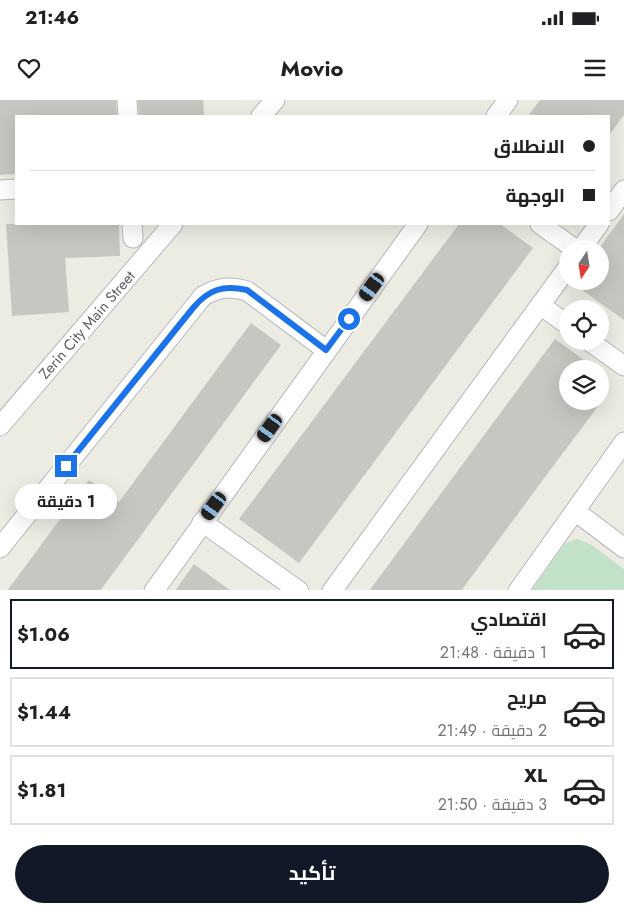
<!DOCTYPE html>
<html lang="ar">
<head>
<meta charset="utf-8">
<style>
  body { margin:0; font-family:Jost,Cairo,sans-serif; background:#f2f2f2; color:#202124; direction:rtl; height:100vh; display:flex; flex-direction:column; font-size:19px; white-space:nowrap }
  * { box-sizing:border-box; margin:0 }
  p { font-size:16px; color:#757577 }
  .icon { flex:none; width:28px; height:28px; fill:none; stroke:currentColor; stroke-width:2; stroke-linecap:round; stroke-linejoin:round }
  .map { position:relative; height:490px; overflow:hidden; direction:ltr }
  .side { display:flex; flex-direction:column; background:#fff; flex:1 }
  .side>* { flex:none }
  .banner { position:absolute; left:15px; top:15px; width:595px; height:110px; border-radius:0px; box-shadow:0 5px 20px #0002; direction:rtl; display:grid; align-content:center; height:110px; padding:0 15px; background:#fff }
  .needle { width:32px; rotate:192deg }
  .controls { position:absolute; left:559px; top:140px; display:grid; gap:10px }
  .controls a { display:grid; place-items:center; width:50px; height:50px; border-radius:50%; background:#fff; box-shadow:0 5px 20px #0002; font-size:25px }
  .end { position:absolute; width:22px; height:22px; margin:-11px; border:6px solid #1a73e8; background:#fff; box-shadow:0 0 0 2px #fff }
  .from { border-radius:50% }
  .bubble { position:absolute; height:35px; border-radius:18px; background:#fff; box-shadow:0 5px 20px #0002; font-size:16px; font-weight:700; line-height:35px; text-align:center; direction:rtl }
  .car { position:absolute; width:15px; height:30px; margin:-15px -8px; border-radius:6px; box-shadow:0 0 4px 1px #0007; background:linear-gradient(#222 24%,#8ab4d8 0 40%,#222 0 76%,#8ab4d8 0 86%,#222 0) }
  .banner b { display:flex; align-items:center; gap:18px; height:48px; font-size:19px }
  .banner b+b { border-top:1px solid #e0e0e0 }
  .banner i { width:12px; height:12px; background:#202124 }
  ul { padding:9px 0 0; list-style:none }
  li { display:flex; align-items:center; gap:15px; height:70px; margin:0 10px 8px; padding:0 5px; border:2px solid #e0e0e0; border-radius:0px }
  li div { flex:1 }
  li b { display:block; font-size:19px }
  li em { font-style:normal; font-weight:700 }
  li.selected { border-color:#111827 }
  li>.icon { width:45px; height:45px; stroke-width:1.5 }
  .button { display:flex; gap:10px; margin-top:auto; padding:10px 15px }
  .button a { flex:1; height:58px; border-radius:30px; background:#111827; color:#fff; font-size:20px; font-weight:700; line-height:58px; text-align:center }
  .status { display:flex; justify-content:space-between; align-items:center; height:35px; padding:0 25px; background:#fff; direction:ltr }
  .status svg { height:14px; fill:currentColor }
  header { display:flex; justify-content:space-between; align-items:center; height:65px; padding:0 15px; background:#fff; font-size:22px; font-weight:700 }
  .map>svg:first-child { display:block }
</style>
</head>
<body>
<div class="status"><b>21:46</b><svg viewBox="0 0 49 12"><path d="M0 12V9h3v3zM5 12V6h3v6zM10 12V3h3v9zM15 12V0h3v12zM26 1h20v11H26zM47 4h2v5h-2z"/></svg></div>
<header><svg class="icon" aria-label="menu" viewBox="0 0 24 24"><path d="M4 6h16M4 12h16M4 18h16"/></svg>Movio<svg class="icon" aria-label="heart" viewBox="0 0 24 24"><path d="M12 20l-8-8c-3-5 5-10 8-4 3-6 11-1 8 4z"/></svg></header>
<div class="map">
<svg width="624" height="491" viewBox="0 0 624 491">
  <rect width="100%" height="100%" fill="#edece3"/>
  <polygon fill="#c2e2c7" points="576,439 590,444 624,469 624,490 532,490 565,444"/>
  <g fill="#c8c6c0">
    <polygon points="0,0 116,0 117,16 16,16 16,74 0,75"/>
    <polygon points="138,0 203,0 204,16 139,16"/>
    <polygon points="540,0 624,0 624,15 609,35 609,16 528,16"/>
    <polygon points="624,114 624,220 571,182 600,181 600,147"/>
    <polygon points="6,124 119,124 120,156 65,158 69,212 12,216"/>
    <polygon points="459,124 500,124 533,148 299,463 239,419"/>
    <polygon points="251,223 281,245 100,491 7,491 89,380 119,402"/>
    <polygon points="555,239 596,269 568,269 568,301 602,301 548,373 461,491 369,491"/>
    <polygon points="194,464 231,491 175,491"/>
  </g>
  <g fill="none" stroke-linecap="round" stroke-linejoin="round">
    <defs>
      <g id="minor">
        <polyline points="127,0 128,16"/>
        <polyline points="261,16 275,0"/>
        <polyline points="496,16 508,0"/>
        <polyline points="0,90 16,89"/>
        <polyline points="609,111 624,90"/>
        <polyline points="132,124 133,138"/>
        <polyline points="540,124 575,149"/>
        <polyline points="581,149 599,124"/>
        <polyline points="540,205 568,225"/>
        <polyline points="589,241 624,266"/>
        <polyline points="0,326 173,124"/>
        <polyline points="575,411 624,448"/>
        <polyline points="202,422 299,491"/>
        <path d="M0,448l203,-252c16,-9 26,-10 44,-5l79,59"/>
        <polyline points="154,491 418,124"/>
        <polyline points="332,491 568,167"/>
        <polyline points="518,491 624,342"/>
      </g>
    </defs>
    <use href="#minor" stroke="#b6b7bc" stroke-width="21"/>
    <use href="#minor" stroke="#fff" stroke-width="19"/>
  </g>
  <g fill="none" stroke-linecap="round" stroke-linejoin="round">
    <path stroke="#1a73e8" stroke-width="6" d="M66,366l127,-158c16,-19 30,-23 54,-18l79,60 23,-31"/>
  </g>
  <g text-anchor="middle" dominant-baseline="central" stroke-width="5" stroke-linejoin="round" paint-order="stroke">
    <g font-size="15" fill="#5b5d63" stroke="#fff">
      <text transform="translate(87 225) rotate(-49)">Zerin City Main Street</text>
    </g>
  </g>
</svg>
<div class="controls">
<a><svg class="needle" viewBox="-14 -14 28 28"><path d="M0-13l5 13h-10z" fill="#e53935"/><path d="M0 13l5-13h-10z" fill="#757577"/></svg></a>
<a><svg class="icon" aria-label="locate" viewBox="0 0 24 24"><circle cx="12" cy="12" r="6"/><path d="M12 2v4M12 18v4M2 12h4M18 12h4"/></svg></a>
<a><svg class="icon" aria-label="layers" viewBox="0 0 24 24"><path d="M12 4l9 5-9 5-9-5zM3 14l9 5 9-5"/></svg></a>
</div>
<i class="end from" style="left:349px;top:219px"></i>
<i class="end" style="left:66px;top:366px"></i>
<div class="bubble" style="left:15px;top:384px;width:102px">1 دقيقة</div>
<i class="car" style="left:372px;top:187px;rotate:216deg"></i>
<i class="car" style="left:270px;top:328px;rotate:216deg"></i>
<i class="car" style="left:214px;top:406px;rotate:216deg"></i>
<div class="banner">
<b><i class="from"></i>الانطلاق</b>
<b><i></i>الوجهة</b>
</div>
</div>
<section class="side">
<ul>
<li class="selected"><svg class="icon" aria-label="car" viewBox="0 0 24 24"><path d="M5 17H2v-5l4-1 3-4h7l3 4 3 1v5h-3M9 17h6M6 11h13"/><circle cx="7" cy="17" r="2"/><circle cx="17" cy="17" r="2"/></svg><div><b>اقتصادي</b><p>1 دقيقة · 21:48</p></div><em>$1.06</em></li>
<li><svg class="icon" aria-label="car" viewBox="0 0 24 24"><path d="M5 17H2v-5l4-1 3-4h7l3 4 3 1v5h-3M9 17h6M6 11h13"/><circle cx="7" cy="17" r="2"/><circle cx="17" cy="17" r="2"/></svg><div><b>مريح</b><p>2 دقيقة · 21:49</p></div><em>$1.44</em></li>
<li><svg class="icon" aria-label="car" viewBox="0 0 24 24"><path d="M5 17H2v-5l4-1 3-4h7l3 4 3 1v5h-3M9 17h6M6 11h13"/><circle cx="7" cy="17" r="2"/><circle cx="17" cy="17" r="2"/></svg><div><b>XL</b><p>3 دقيقة · 21:50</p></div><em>$1.81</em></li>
</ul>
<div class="button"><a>تأكيد</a></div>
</section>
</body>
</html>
